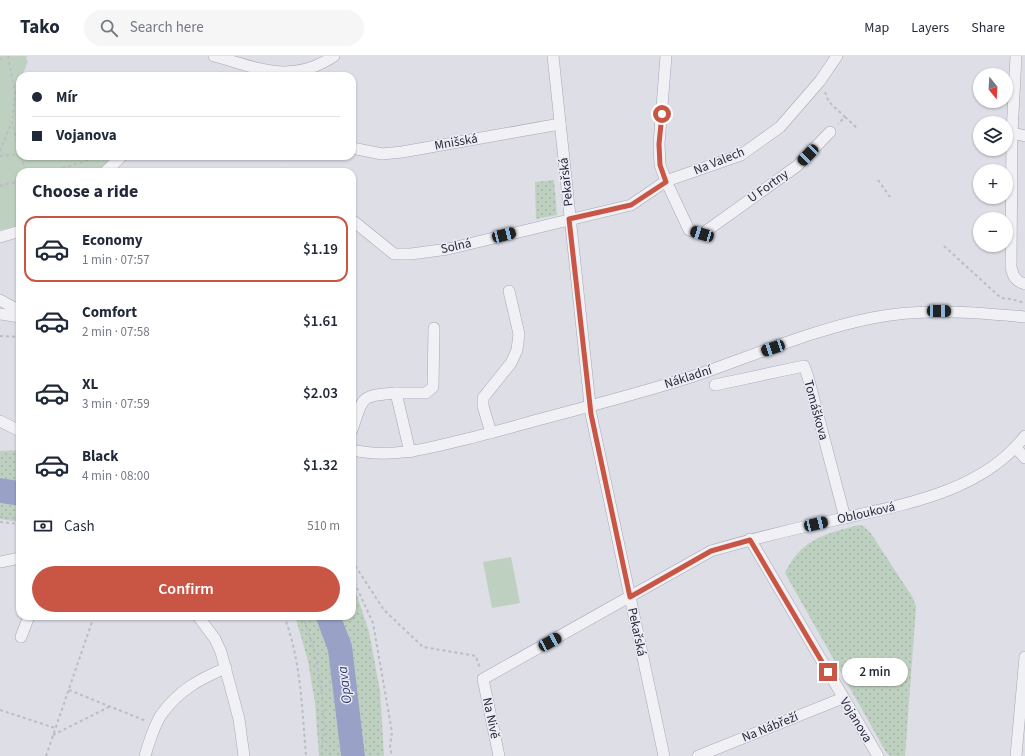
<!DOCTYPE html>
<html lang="en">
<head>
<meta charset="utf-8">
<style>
  body { margin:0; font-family:"Source Sans 3",sans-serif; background:#f6f6f7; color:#1f2937; height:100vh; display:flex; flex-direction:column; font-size:15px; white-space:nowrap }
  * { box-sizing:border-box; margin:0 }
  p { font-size:13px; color:#747a83 }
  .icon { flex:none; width:22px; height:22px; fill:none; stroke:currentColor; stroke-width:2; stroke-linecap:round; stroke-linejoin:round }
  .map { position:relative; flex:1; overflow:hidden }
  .details { position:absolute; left:16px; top:112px; width:340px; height:452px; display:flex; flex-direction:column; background:#fff; border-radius:12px; box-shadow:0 1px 3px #0004 }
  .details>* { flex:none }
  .guide { position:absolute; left:16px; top:16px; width:340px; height:88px; border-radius:12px; box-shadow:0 1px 3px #0004; display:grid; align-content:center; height:88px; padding:0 16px; background:#fff }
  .needle { width:26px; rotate:162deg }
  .buttons { position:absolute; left:973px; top:12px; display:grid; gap:8px }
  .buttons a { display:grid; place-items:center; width:40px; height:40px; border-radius:50%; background:#fff; box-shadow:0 1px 3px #0004; font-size:20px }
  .end { position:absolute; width:18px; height:18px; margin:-9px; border:5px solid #c95545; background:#fff; box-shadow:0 0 0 2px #fff }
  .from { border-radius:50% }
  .bubble { position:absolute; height:28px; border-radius:14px; background:#fff; box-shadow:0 1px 3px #0004; font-size:13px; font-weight:600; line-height:28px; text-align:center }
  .car { position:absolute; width:12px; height:24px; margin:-12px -6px; border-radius:5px; box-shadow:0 0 3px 1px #0007; background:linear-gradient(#222 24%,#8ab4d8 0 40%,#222 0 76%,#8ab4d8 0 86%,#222 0) }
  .guide b { display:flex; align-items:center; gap:14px; height:38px; font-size:15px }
  .guide b+b { border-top:1px solid #e0e1e3 }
  .guide i { width:10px; height:10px; background:#1f2937 }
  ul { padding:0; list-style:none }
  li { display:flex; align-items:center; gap:12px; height:66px; margin:0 8px 6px; padding:0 8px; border:2px solid transparent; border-radius:12px }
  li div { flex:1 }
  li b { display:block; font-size:15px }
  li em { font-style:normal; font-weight:600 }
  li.selected { border-color:#c95545 }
  li>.icon { width:36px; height:36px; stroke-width:1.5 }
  h2 { padding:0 16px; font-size:18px; line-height:48px }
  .pay { display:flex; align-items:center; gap:10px; height:44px; padding:0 16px; font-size:15px }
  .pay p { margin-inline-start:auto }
  .primary-button { display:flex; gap:8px; margin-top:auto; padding:8px 16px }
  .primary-button a { flex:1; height:46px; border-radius:24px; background:#c95545; color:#fff; font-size:16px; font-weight:600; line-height:46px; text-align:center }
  header { display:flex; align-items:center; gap:24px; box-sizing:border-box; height:56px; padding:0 20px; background:#fff; border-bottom:1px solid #e0e1e3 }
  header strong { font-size:19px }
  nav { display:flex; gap:22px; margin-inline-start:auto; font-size:14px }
  .search { width:280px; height:36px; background:#f6f6f7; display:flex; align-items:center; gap:10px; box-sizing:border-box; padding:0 14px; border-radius:22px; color:#747a83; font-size:15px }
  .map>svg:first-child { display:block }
</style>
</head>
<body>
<header>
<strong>Tako</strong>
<div class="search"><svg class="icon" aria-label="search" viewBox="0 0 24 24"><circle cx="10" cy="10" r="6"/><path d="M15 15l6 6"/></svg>Search here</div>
<nav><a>Map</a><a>Layers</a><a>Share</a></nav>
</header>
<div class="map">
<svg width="1025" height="700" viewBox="0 0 1025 700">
  <defs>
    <pattern id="grass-dots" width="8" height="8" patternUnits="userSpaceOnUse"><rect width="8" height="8" fill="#bed0bf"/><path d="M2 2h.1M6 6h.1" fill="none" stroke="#a3b3a5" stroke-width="1.8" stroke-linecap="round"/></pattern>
  </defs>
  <rect width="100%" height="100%" fill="#dddee6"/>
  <g fill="url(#grass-dots)">
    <polygon points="554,124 557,159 536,163 535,126"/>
    <polygon points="20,394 20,425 0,422 0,395"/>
    <polygon points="0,447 20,450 20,466 0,463"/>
    <path d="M859,469l4,1 7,6 43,66 3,9 -11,149h-15l-4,-4 -101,-179c16,-34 40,-39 74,-48z"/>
    <polygon points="352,524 369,576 380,635 384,700 365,700 352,589 341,560 352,560"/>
    <polygon points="295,560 315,560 328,595 341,700 319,700 315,647 308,605"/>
  </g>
  <g fill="#bed0bf">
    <polygon points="0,0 27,0 26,4 28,5 22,20 20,20 18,37 20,38 20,100 115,100 98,116 20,116 20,169 0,174"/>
    <polygon points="511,501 520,547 492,552 483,506"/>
  </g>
  <g fill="#99a2c6">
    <polygon points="0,422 20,425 20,450 0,447"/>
    <polygon points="315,560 341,560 352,589 365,700 341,700 328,595"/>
  </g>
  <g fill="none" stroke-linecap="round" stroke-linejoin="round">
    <polyline stroke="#b9bac4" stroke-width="11" stroke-dasharray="11 5.5" stroke-linecap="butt" points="285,116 286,114"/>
    <defs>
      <g id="minor">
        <path d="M214,0c45,12 77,29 120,0"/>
        <polyline points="553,0 591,358 664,700"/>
        <polyline points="666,0 659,88 660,109 666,125 689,174 702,178 797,110 830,76"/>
        <path d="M1016,0l-4,77 -1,134c2,9 4,14 14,17"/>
        <polyline points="1012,77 1025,80"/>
        <polyline points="352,92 382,98 402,96 560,68"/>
        <polyline points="105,116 122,100"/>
        <polyline points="352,164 394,198 411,198 448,193 631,149 666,125 741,99 780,71 820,25 837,0"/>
        <polyline points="0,181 20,175"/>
        <polyline points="0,244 20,255"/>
        <polyline points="0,258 20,261"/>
        <polyline points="715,329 804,310 808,321 845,462"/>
        <polyline points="0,365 20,375"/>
        <path d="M352,374c12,-34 7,-34 44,-37"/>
        <polyline points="491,377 483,350 483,342 511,307 517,294 519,278 509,235"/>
        <polyline points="1016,392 1025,402"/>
        <path d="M352,394c36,8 71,0 106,-9 22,-5 43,-11 65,-17 58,-16 116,-30 174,-49 58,-20 115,-45 175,-57 51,-10 102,-6 153,-1"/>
        <polyline points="410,396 396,337 426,337 433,331 434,272"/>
        <polyline points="750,483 878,700"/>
        <polyline points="0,506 20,502"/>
        <polyline points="198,560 215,583 221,596 239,663 244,700"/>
        <polyline points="21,581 29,560"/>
        <path d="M145,700c3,-11 10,-32 16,-41 17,-24 38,-36 65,-47"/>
        <path d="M499,700l-16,-77 228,-128c41,-12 82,-22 124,-31 66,-15 146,-27 190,-84"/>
        <polyline points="698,700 843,642"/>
        <polyline points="1016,700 1025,601"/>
      </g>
    </defs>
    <use href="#minor" stroke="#a6a8b3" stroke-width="12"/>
    <g stroke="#bcbcc5" stroke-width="2" stroke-dasharray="3 3" stroke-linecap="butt">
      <polyline points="8,0 15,37 12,67 20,98"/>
      <polyline points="0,4 3,0"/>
      <polyline points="825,36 829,46 845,61 838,68"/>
      <polyline points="845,61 858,73"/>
      <polyline points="0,95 11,68"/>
      <polyline points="0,100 20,98"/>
      <polyline points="21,100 26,116"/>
      <polyline points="51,116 101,100"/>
      <polyline points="878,124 890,141"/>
      <polyline points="0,130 20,125"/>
      <polyline points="944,190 1001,242 1011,243 1025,247"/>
      <polyline points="0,280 20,281"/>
      <polyline points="0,461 20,463"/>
      <polyline points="0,466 20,468"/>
      <polyline points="352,505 384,554 423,591 476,600 480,613"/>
      <polyline points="352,521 373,567 392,676 390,691 392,700"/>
      <path d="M284,560c17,44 18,93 22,140"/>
      <path d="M303,560c15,41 26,97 18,140"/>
      <polyline points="69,634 146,665"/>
      <polyline points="0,654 55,672"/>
      <polyline points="53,679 109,651"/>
      <polyline points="46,700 94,560"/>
    </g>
    <use href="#minor" stroke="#f0f0f5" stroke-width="11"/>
  </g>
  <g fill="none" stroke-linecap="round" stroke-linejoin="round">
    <polyline stroke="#c95545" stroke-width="5" points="662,58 659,88 660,109 666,126 631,149 569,163 591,358 630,541 711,495 750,484 828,616"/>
  </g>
  <g text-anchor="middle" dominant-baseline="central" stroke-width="3" stroke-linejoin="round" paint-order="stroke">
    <g font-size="13" fill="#27293c" stroke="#ecedf4">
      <text transform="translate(456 86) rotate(-10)">Mnišská</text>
      <text transform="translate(719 105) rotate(-22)">Na Valech</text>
      <text transform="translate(566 126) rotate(-96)">Pekařská</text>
      <text transform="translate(768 130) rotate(-36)">U Fortny</text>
      <text transform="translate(456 190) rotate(-12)">Solná</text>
      <text transform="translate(688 321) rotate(-18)">Nákladní</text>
      <text transform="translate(816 354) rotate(75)">Tomáškova</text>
      <text transform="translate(866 457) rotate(-13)">Oblouková</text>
      <text transform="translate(637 576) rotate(78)">Pekařská</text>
      <text transform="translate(491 662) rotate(78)">Na Nivě</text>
      <text transform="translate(856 664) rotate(59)">Vojanova</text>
      <text transform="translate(770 671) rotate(-22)">Na Nábřeží</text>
    </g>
    <g font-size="14" font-style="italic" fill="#333d6f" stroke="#ecedf4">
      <text transform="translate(345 629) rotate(-97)">Opava</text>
    </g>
  </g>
</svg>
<div class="buttons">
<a><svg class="needle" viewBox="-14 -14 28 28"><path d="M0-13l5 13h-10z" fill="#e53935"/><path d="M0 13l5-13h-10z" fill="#747a83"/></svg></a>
<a><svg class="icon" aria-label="layers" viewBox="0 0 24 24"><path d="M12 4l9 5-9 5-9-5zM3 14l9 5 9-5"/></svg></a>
<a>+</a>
<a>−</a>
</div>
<i class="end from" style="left:662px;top:58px"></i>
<i class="end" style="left:828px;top:616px"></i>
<div class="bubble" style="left:842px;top:602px;width:66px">2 min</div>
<i class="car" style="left:808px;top:99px;rotate:224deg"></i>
<i class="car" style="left:702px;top:178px;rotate:287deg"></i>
<i class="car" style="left:504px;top:179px;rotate:76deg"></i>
<i class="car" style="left:939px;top:255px;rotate:91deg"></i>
<i class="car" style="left:773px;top:292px;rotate:251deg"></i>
<i class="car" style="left:816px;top:468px;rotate:77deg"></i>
<i class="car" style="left:550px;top:586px;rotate:61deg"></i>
<div class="guide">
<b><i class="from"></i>Mír</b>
<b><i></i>Vojanova</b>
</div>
<section class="details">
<h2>Choose a ride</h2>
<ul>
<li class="selected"><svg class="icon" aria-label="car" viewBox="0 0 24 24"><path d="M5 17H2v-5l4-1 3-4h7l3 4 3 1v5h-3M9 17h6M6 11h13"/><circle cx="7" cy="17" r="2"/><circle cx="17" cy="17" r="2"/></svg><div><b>Economy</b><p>1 min · 07:57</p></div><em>$1.19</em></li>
<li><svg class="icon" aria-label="car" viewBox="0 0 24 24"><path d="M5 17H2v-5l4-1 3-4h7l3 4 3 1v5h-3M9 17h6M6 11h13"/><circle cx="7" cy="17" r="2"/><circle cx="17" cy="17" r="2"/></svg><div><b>Comfort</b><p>2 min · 07:58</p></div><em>$1.61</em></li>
<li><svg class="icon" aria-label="car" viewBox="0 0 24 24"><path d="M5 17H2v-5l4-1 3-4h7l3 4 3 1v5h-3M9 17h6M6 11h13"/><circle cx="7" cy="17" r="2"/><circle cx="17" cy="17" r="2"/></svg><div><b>XL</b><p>3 min · 07:59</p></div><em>$2.03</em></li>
<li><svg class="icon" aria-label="car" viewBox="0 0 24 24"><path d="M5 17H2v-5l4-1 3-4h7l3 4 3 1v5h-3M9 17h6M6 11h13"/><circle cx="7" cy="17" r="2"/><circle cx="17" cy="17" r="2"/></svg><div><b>Black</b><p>4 min · 08:00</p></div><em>$1.32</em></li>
</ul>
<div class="pay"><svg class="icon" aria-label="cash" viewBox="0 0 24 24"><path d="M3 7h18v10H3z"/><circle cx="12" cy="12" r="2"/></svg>Cash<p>510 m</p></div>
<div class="primary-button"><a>Confirm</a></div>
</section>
</div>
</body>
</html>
